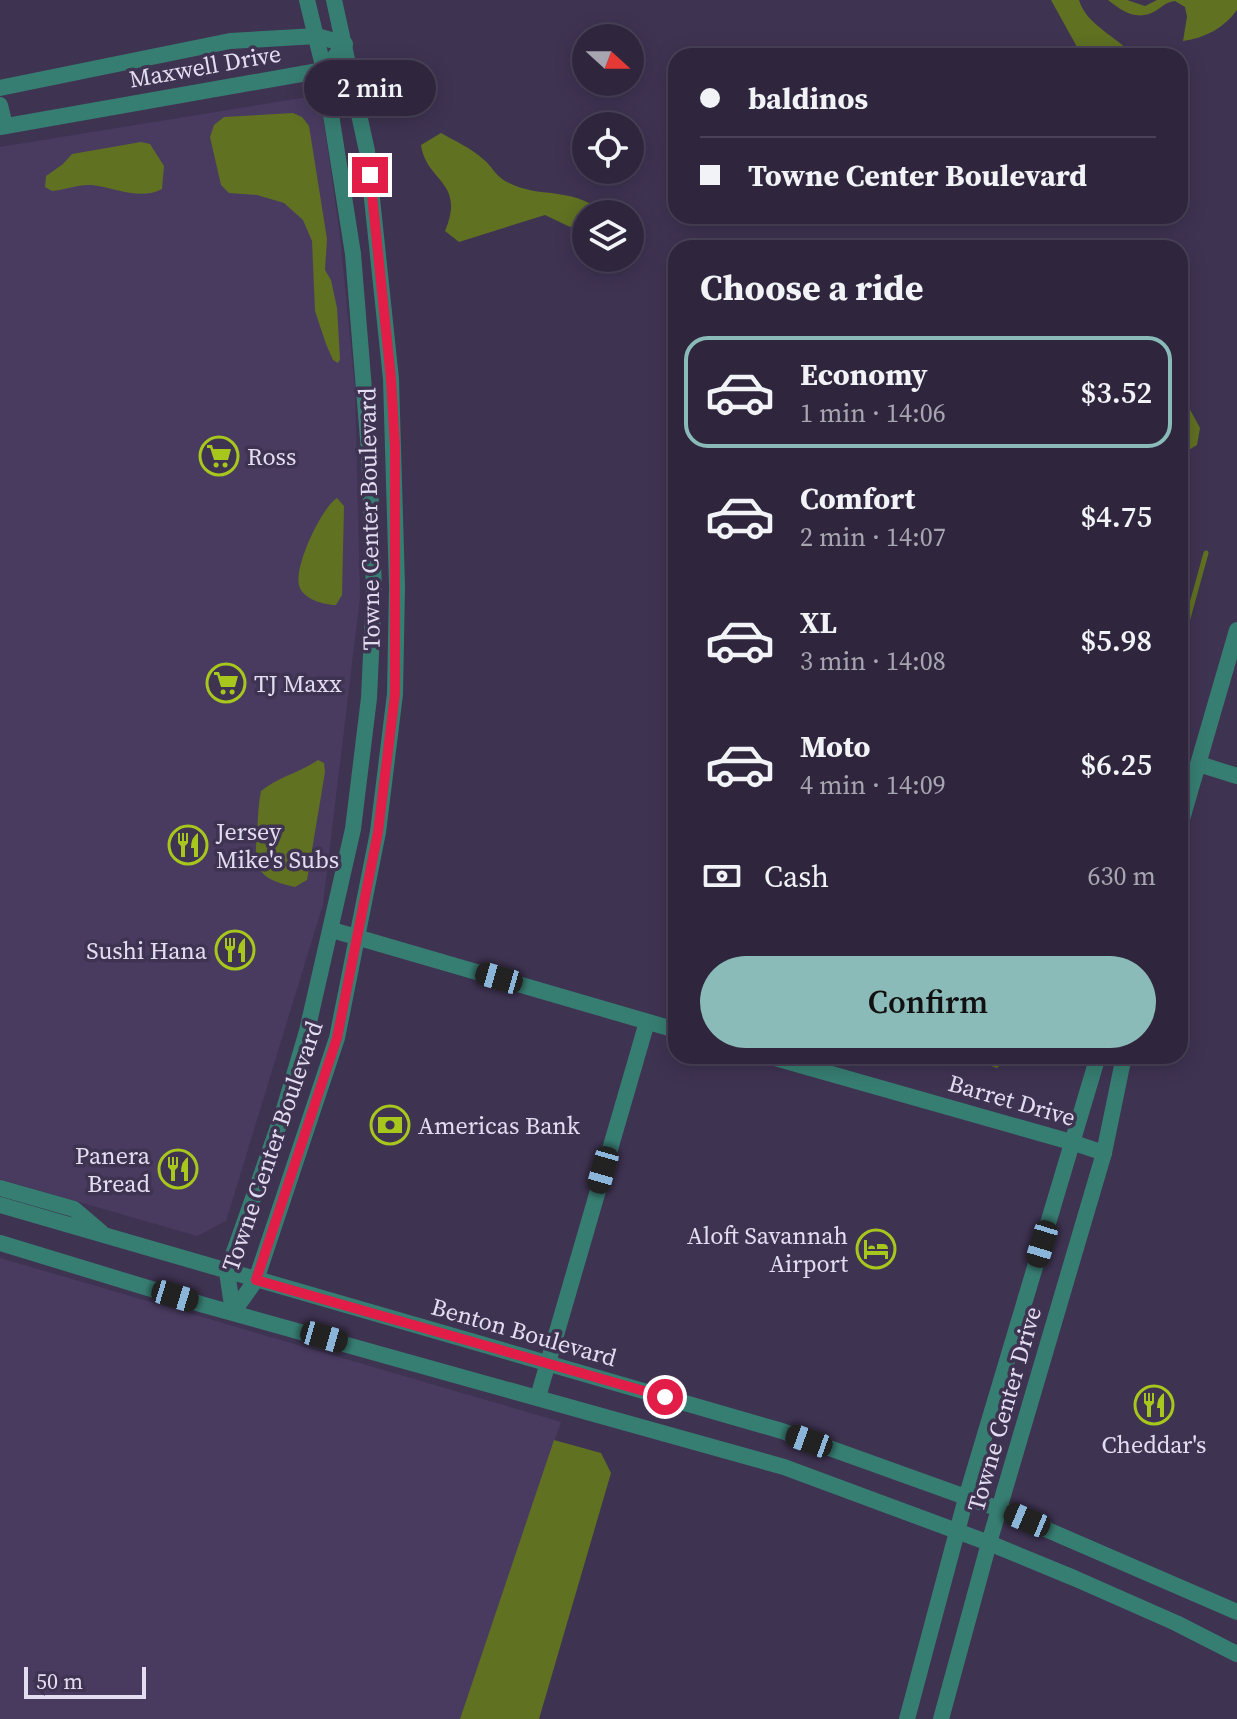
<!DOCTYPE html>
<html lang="en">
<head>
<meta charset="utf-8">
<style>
  body { margin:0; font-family:"Source Serif 4",serif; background:#3b3249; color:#f1f3f6; height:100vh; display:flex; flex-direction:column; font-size:30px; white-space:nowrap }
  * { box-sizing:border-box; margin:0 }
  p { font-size:26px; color:#a7a5b0 }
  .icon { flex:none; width:44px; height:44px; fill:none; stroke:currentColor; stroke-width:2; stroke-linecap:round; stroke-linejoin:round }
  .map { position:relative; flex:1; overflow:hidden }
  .panel { position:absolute; left:668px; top:240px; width:520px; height:824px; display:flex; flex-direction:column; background:#2f263e; border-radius:24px; box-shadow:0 4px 20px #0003,0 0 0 2px #4a4358 }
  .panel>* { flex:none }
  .hud { position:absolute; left:668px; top:48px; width:520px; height:176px; border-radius:24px; box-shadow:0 4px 20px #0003,0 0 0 2px #4a4358; display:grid; align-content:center; height:176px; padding:0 32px; background:#2f263e }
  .needle { width:52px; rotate:111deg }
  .controls { position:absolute; left:572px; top:24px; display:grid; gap:16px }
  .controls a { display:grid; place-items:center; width:72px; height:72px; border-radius:50%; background:#2f263e; box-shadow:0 4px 20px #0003,0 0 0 2px #4a4358; font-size:40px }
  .scale { position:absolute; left:24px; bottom:20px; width:122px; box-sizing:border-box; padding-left:8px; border:4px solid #e3ddf1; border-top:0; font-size:22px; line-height:28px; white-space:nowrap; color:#e3ddf1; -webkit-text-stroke:6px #3f3352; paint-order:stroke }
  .end { position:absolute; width:36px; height:36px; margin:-18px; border:10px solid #e11d48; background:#fff; box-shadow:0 0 0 4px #fff }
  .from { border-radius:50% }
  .bubble { position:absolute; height:56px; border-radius:28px; background:#2f263e; box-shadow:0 4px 20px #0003,0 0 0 2px #4a4358; font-size:26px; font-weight:600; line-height:56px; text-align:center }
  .car { position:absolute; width:24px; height:48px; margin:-24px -12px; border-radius:10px; box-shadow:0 0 6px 2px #0007; background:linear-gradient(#222 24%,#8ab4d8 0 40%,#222 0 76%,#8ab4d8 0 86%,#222 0) }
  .hud b { display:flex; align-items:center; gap:28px; height:76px; font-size:30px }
  .hud b+b { border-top:2px solid #4a4358 }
  .hud i { width:20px; height:20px; background:#f1f3f6 }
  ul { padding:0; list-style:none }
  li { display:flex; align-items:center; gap:24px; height:112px; margin:0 16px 12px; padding:0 16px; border:4px solid transparent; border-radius:24px }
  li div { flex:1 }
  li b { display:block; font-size:30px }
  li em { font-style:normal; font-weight:600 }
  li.on { border-color:#8bbbb9 }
  li>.icon { width:72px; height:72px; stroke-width:1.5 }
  h2 { padding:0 32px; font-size:36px; line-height:96px }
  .pay { display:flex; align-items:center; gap:20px; height:88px; padding:0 32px; font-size:30px }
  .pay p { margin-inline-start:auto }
  .primary-button { display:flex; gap:16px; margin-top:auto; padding:16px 32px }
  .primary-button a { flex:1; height:92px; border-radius:48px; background:#8bbbb9; color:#111; font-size:32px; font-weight:600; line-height:92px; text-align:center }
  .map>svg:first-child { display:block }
</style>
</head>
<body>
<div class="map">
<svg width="1237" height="1719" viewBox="0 0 1237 1719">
  <rect width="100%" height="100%" fill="#3f3352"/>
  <g fill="#493b60">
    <polygon points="320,95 340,236 355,388 360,597 323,904 226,1221 197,1236 0,1179 0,147"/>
    <polygon points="0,1258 561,1422 460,1719 0,1719"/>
  </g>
  <g fill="#607122">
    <path d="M1051,0h28c7,25 39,37 55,56h-52z"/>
    <path d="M1108,0h19l18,6 12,-6h80v10c-13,18 -32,28 -54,31l4,-24 -2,-10 -10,-6c-8,1 -11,4 -18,9 -19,12 -34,2 -49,-10z"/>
    <polygon points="293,113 302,117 309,126 327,239 325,270 331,280 337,308 340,359 338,363 333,360 326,344 315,311 312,241 303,220 284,203 257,195 229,193 221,185 210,137 214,125 224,117"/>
    <path d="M441,133c14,8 30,15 42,26 8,6 13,17 22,22 34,19 62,4 99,31l-18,2v6l-16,7 -25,-12 -86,27 -14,-11c21,-50 -19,-49 -24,-86z"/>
    <path d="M141,142l9,2 14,22 -2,23c-22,12 -48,-2 -71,-4 -12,-1 -27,5 -39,6l-7,-4 1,-11 17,-12 9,-10z"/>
    <polygon points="1180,391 1200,428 1197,445 1182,454 1180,454"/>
    <path d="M337,498l7,8 -2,89 -6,10c-12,0 -34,-6 -37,-20 -5,-18 22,-77 38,-87z"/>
    <path d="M318,760l6,3 1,9 -18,108 -12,7c-35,-8 -42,-16 -38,-52 1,-15 1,-29 4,-44 17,-14 38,-18 57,-31z"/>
    <polygon points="961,1056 1011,1056 997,1068"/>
    <polygon points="554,1440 601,1453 611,1473 539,1719 460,1719"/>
  </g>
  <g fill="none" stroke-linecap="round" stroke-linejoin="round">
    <polyline stroke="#607122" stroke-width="5" points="1180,647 1206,553"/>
    <g stroke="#377e72" stroke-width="16">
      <polyline points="0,88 230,41 317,36 345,44 324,70 0,127"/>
      <polyline points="0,105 5,126"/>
      <polyline points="1199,764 1237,776"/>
      <polyline points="1180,826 1237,630"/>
      <polyline points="332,930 676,1030"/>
      <polyline points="768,1056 1071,1142 1104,1153"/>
      <polyline points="538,1397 647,1022"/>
      <polyline points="907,1719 966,1498 1098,1056"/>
      <polyline points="941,1719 989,1543 1104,1153 1124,1056"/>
    </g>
    <g stroke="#377e72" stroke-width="16">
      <polyline points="0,1188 74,1209 101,1232"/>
      <polyline points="0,1205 782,1431 999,1509 1237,1612"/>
      <polyline points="0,1243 204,1305 784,1467 989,1543 1074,1578 1176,1623 1237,1654"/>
      <polyline points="233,1312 256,1280 337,1038 378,832 395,694 397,586 391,379 367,151 334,0"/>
      <polyline points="233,1312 227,1272 282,1116 307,1031 353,829 369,698 374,590 369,451 353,254 324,70 307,0"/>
    </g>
  </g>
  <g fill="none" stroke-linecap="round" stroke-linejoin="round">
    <polyline stroke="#e11d48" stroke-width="10" points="370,175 391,379 395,447 395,694 378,832 337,1038 256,1280 665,1397"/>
  </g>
  <defs>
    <symbol id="supermarket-ring" viewBox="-11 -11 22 22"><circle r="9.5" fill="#3f3352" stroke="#a8c71d" stroke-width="1.5"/><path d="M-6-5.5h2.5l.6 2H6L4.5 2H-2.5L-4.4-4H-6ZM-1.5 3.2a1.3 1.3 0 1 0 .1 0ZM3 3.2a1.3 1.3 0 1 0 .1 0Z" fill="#a8c71d"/></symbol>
    <symbol id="restaurant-ring" viewBox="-11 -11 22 22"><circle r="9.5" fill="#3f3352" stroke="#a8c71d" stroke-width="1.5"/><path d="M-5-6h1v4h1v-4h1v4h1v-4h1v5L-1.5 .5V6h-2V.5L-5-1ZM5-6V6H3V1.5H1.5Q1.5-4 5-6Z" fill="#a8c71d"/></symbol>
    <symbol id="bank-ring" viewBox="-11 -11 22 22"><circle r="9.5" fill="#3f3352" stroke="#a8c71d" stroke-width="1.5"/><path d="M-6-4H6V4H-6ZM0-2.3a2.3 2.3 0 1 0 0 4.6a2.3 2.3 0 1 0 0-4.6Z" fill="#a8c71d"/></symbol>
    <symbol id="hotel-ring" viewBox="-11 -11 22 22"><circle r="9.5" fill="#3f3352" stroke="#a8c71d" stroke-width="1.5"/><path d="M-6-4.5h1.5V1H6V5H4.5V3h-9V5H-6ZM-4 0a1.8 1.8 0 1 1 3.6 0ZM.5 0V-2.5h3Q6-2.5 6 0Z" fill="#a8c71d"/></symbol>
  </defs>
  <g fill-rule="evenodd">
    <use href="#supermarket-ring" x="197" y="434" width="44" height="44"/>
    <use href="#supermarket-ring" x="204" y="661" width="44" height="44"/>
    <use href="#restaurant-ring" x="166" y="823" width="44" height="44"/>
    <use href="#restaurant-ring" x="213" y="928" width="44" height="44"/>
    <use href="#bank-ring" x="368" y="1103" width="44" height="44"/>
    <use href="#restaurant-ring" x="156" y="1147" width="44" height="44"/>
    <use href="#hotel-ring" x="854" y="1227" width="44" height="44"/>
    <use href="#restaurant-ring" x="1132" y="1383" width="44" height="44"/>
  </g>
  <g text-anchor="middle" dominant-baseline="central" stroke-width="7" stroke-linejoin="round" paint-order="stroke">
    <g font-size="24" fill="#e3ddf1" stroke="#3f3352">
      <text transform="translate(205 66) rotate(-10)">Maxwell Drive</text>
      <text transform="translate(369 519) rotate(-91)">Towne Center Boulevard</text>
      <text transform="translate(1012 1100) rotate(16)">Barret Drive</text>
      <text transform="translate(272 1146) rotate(-71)">Towne Center Boulevard</text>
      <text transform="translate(524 1332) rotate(16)">Benton Boulevard</text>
      <text transform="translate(1004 1409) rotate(-74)">Towne Center Drive</text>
    </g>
    <g font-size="24" fill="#e3ddf1" stroke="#3f3352" text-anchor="start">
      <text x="247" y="456">Ross</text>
      <text x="254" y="683">TJ Maxx</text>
      <text x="216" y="831">Jersey<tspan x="216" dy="28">Mike's Subs</tspan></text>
      <text x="207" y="950" text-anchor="end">Sushi Hana</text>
      <text x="418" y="1125">Americas Bank</text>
      <text x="150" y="1155" text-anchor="end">Panera<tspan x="150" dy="28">Bread</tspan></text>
      <text x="848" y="1235" text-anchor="end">Aloft Savannah<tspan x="848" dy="28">Airport</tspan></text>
      <text x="1154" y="1444" text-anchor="middle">Cheddar's</text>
    </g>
  </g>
</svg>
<div class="controls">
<a><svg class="needle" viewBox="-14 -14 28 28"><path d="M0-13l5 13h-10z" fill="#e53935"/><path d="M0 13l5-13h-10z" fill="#a7a5b0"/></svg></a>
<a><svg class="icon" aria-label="locate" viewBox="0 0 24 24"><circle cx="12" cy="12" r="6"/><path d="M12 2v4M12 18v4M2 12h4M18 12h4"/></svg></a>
<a><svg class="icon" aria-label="layers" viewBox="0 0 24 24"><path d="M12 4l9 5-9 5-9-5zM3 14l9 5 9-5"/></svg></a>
</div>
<div class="scale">50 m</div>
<i class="end from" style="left:665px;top:1397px"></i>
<i class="end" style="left:370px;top:175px"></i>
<div class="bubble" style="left:304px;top:60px;width:132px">2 min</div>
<i class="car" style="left:499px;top:978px;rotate:286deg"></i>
<i class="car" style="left:603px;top:1170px;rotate:196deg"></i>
<i class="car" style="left:1042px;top:1244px;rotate:197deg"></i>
<i class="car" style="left:175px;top:1296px;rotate:107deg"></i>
<i class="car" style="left:324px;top:1337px;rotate:106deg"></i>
<i class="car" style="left:809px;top:1441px;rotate:290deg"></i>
<i class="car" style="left:1027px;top:1520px;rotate:293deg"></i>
<div class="hud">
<b><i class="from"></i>baldinos</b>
<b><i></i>Towne Center Boulevard</b>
</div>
<section class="panel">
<h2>Choose a ride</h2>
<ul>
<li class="on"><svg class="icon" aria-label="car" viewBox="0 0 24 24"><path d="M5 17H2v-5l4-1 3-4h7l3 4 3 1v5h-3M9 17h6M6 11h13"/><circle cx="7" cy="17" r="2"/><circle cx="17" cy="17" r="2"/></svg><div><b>Economy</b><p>1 min · 14:06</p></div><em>$3.52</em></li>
<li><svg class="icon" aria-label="car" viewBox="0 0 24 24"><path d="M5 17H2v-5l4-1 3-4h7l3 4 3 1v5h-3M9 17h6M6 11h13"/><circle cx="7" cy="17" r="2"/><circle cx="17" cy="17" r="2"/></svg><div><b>Comfort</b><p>2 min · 14:07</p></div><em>$4.75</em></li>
<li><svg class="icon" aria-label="car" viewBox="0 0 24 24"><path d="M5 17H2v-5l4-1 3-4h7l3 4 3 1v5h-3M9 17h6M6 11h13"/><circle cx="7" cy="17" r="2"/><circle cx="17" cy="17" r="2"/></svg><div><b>XL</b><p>3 min · 14:08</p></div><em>$5.98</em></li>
<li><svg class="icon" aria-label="car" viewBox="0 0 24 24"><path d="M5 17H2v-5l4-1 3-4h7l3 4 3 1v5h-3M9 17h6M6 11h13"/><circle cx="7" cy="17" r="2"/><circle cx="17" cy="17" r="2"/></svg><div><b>Moto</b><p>4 min · 14:09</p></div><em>$6.25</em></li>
</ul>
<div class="pay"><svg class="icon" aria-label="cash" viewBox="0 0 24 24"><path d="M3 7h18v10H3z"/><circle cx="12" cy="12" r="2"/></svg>Cash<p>630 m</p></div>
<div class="primary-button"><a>Confirm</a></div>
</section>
</div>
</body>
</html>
